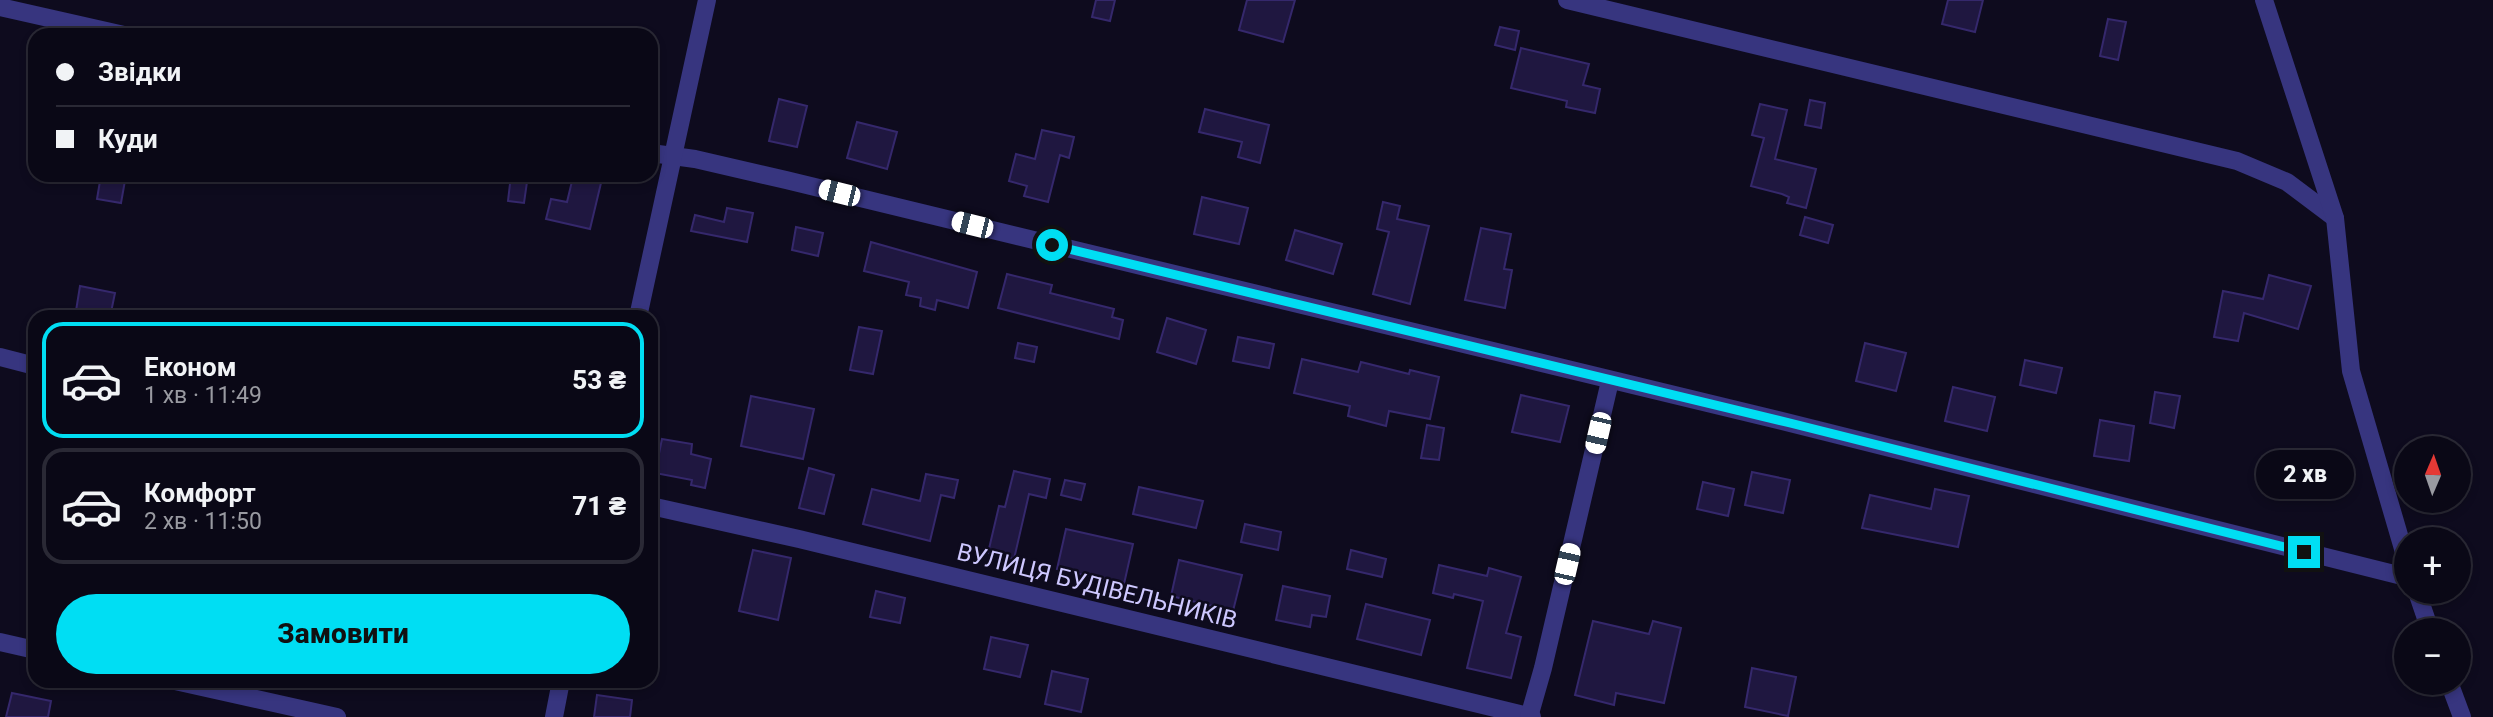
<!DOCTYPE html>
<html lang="uk">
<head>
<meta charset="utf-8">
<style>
  body { margin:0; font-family:Roboto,sans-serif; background:#181623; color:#f1f3f6; height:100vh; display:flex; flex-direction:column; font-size:26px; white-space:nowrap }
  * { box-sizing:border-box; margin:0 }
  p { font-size:23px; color:#999aa1 }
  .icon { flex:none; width:38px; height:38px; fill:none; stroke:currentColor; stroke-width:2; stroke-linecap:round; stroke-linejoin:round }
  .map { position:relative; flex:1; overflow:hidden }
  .side { position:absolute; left:28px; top:310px; width:630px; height:378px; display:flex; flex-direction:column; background:#0a0816; border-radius:21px; box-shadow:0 4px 10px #0003,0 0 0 2px #2a2935 }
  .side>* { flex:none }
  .guide { position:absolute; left:28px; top:28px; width:630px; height:154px; border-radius:21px; box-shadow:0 4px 10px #0003,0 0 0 2px #2a2935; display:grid; align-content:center; height:154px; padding:0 28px; background:#0a0816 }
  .needle { width:46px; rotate:2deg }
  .controls { position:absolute; left:2394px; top:436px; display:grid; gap:14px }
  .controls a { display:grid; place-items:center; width:77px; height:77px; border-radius:50%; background:#0a0816; box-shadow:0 4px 10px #0003,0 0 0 2px #2a2935; font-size:35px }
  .end { position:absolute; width:32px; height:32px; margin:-16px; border:9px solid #00def3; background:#111; box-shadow:0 0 0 4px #111 }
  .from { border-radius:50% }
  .bubble { position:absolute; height:49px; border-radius:24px; background:#0a0816; box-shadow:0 4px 10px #0003,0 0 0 2px #2a2935; font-size:23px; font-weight:800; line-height:49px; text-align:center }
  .car { position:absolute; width:21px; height:42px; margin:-21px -10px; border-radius:9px; box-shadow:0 0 5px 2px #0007; background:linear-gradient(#fff 24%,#345 0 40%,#fff 0 76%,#345 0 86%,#fff 0) }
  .guide b { display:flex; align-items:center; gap:24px; height:66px; font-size:26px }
  .guide b+b { border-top:2px solid #2a2935 }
  .guide i { width:18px; height:18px; background:#f1f3f6 }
  ul { padding:12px 0 0; list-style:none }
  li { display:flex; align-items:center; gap:21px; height:116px; margin:0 14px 10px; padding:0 14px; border:4px solid #2a2935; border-radius:21px }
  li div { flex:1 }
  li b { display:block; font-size:26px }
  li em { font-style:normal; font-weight:800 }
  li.selected { border-color:#00def3 }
  li>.icon { width:63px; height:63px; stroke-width:1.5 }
  .button { display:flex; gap:14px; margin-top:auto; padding:14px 28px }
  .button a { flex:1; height:80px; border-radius:42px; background:#00def3; color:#111; font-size:28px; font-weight:800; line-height:80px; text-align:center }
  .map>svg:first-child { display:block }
</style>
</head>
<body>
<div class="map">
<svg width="2493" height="717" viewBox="0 0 2493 717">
  <rect width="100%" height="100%" fill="#0e0b1e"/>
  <g fill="#1f1740" stroke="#35286c" stroke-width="2">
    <polygon points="1096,0 1115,0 1110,21 1092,17"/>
    <polygon points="1247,0 1295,0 1283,42 1239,30"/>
    <polygon points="1948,0 1983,0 1975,32 1942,24"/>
    <polygon points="2108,19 2126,22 2118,60 2100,56"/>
    <polygon points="1500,27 1519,31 1515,50 1495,45"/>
    <polygon points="1521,48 1589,64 1583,85 1600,89 1595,113 1566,107 1567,101 1511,88"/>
    <polygon points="779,99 807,106 797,147 769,141"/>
    <polygon points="1810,100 1825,103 1821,128 1805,125"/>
    <polygon points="1760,104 1787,110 1775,159 1816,169 1806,208 1787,203 1789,197 1782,194 1751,186 1764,138 1752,135"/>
    <polygon points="1205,109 1269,125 1260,163 1238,157 1242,142 1199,132"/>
    <polygon points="857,122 897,132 887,169 847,158"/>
    <polygon points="1042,130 1074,137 1069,158 1060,155 1048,202 1024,196 1027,186 1009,181 1016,154 1035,159"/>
    <polygon points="101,175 126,175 121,203 97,199"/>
    <polygon points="511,175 528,175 524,203 508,201"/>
    <polygon points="573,177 601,183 590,229 546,219 551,199 567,202"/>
    <polygon points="1202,197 1248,208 1239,244 1194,234"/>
    <polygon points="1383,202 1400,206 1397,219 1429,226 1410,304 1373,294 1389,232 1377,229"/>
    <polygon points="727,208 753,213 747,242 691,231 695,215 724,222"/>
    <polygon points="1805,217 1833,225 1828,243 1800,235"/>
    <polygon points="796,227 823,233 818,256 792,250"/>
    <polygon points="1481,228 1511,234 1504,269 1512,270 1505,308 1465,300"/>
    <polygon points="1295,230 1342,244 1333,274 1286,260"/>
    <polygon points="871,242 977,272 968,308 937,300 935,310 920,306 921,298 906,295 909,282 864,271"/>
    <polygon points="1007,274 1052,285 1050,293 1114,309 1112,317 1123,320 1119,339 998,308"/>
    <polygon points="2269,275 2311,286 2298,329 2244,313 2238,341 2214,337 2223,291 2263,299"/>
    <polygon points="80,286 115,293 110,317 75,317"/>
    <polygon points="1167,318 1206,330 1196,364 1157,352"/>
    <polygon points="859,327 882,331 873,374 850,370"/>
    <polygon points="1238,337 1274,344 1269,368 1233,361"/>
    <polygon points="1018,343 1037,347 1034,362 1015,358"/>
    <polygon points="1865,343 1906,353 1896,391 1856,381"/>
    <polygon points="1302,359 1358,372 1361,362 1409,374 1410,370 1439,377 1430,419 1389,411 1386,426 1348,416 1350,406 1294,393"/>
    <polygon points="2025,360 2062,368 2056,393 2020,385"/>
    <polygon points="1953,387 1995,397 1987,431 1945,421"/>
    <polygon points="2155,392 2180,396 2174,428 2150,423"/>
    <polygon points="1521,395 1569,406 1560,442 1512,432"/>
    <polygon points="751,396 814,409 803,459 741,446"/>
    <polygon points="2100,420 2134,426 2129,461 2094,456"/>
    <polygon points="1427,425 1444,428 1439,460 1421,458"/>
    <polygon points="662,439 692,444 691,454 711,459 705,488 691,485 692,480 655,473"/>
    <polygon points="809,468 834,475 824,514 799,508"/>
    <polygon points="1014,471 1050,479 1046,498 1029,494 1014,559 988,553 999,506 1005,507"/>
    <polygon points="1752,472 1790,480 1783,513 1745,505"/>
    <polygon points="926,474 958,480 954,498 941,495 930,541 863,524 872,489 920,501"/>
    <polygon points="1065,480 1085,484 1081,500 1061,495"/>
    <polygon points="1703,482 1734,489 1728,516 1697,509"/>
    <polygon points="1139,487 1203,501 1196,528 1133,514"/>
    <polygon points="1935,489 1969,496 1958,547 1862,528 1870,495 1931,509"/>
    <polygon points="1245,524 1281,532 1278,550 1241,542"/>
    <polygon points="1066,529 1133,544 1124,584 1057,569"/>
    <polygon points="753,550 791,558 778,620 739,611"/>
    <polygon points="1351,550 1386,559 1382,577 1347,569"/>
    <polygon points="1179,560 1242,575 1233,611 1171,596"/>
    <polygon points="1439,565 1487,576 1489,568 1521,577 1506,633 1521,637 1511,678 1467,668 1483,601 1454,594 1453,598 1433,593"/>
    <polygon points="1283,586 1330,596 1326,617 1312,615 1310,627 1276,620"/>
    <polygon points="876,591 905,598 900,623 870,617"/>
    <polygon points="1366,604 1430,620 1421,655 1357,639"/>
    <polygon points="1593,621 1649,634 1653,621 1681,628 1664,703 1616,693 1614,705 1575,695"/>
    <polygon points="991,637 1028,645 1020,677 984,669"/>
    <polygon points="1752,668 1796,677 1788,716 1745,707"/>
    <polygon points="1052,671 1088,679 1081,712 1045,704"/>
    <polygon points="12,693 51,701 48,717 6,717"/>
    <polygon points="597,695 632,700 630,717 594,717"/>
  </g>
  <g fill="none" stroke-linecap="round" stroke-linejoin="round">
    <g stroke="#37357f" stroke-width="18">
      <polyline points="1567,0 2237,161 2287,182 2335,218"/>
      <polyline points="2264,0 2335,218 2351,371 2406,559"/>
      <polyline points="0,7 124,35"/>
      <polyline points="651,153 695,159 786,180 1790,423 2406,577"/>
      <polyline points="638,317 707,0"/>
      <polyline points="0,357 35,366"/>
      <polyline points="651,506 799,539 1532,717"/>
      <polyline points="2417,592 2430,630"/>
      <polyline points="0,642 35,650"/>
      <polyline points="175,681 337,717"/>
      <polyline points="2449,682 2462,717"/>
      <polyline points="554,717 561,681"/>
      <polyline points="1529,717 1543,668 1610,381"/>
    </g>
  </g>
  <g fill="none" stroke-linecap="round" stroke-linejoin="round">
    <polyline stroke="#00def3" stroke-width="9" points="1052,245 1790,423 2304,552"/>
  </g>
  <g text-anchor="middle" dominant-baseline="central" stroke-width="5" stroke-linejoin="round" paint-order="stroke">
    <g font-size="24" fill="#cec8ff" stroke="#0e0b1e">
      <text transform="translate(1097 586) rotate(14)">ВУЛИЦЯ БУДІВЕЛЬНИКІВ</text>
    </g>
  </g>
</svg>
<div class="controls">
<a><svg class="needle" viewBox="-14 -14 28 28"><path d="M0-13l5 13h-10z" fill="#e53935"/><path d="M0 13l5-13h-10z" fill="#999aa1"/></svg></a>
<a>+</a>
<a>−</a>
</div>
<i class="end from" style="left:1052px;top:245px"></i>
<i class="end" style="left:2304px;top:552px"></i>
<div class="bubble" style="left:2256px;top:450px;width:98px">2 хв</div>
<i class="car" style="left:839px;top:193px;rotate:284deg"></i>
<i class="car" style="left:972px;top:225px;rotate:284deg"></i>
<i class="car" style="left:1598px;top:433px;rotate:193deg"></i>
<i class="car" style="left:1567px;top:564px;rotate:13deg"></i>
<div class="guide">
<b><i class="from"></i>Звідки</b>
<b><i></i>Куди</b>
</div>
<section class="side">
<ul>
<li class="selected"><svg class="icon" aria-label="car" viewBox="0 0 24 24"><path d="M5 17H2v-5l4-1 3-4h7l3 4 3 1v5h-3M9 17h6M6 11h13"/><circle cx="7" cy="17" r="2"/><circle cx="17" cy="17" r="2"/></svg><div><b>Економ</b><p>1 хв · 11:49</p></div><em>53 ₴</em></li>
<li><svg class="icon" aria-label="car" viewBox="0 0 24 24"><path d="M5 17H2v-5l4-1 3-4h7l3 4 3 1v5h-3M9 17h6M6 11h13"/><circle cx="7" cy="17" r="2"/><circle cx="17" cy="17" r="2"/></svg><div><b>Комфорт</b><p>2 хв · 11:50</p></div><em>71 ₴</em></li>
</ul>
<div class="button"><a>Замовити</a></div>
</section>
</div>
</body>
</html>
